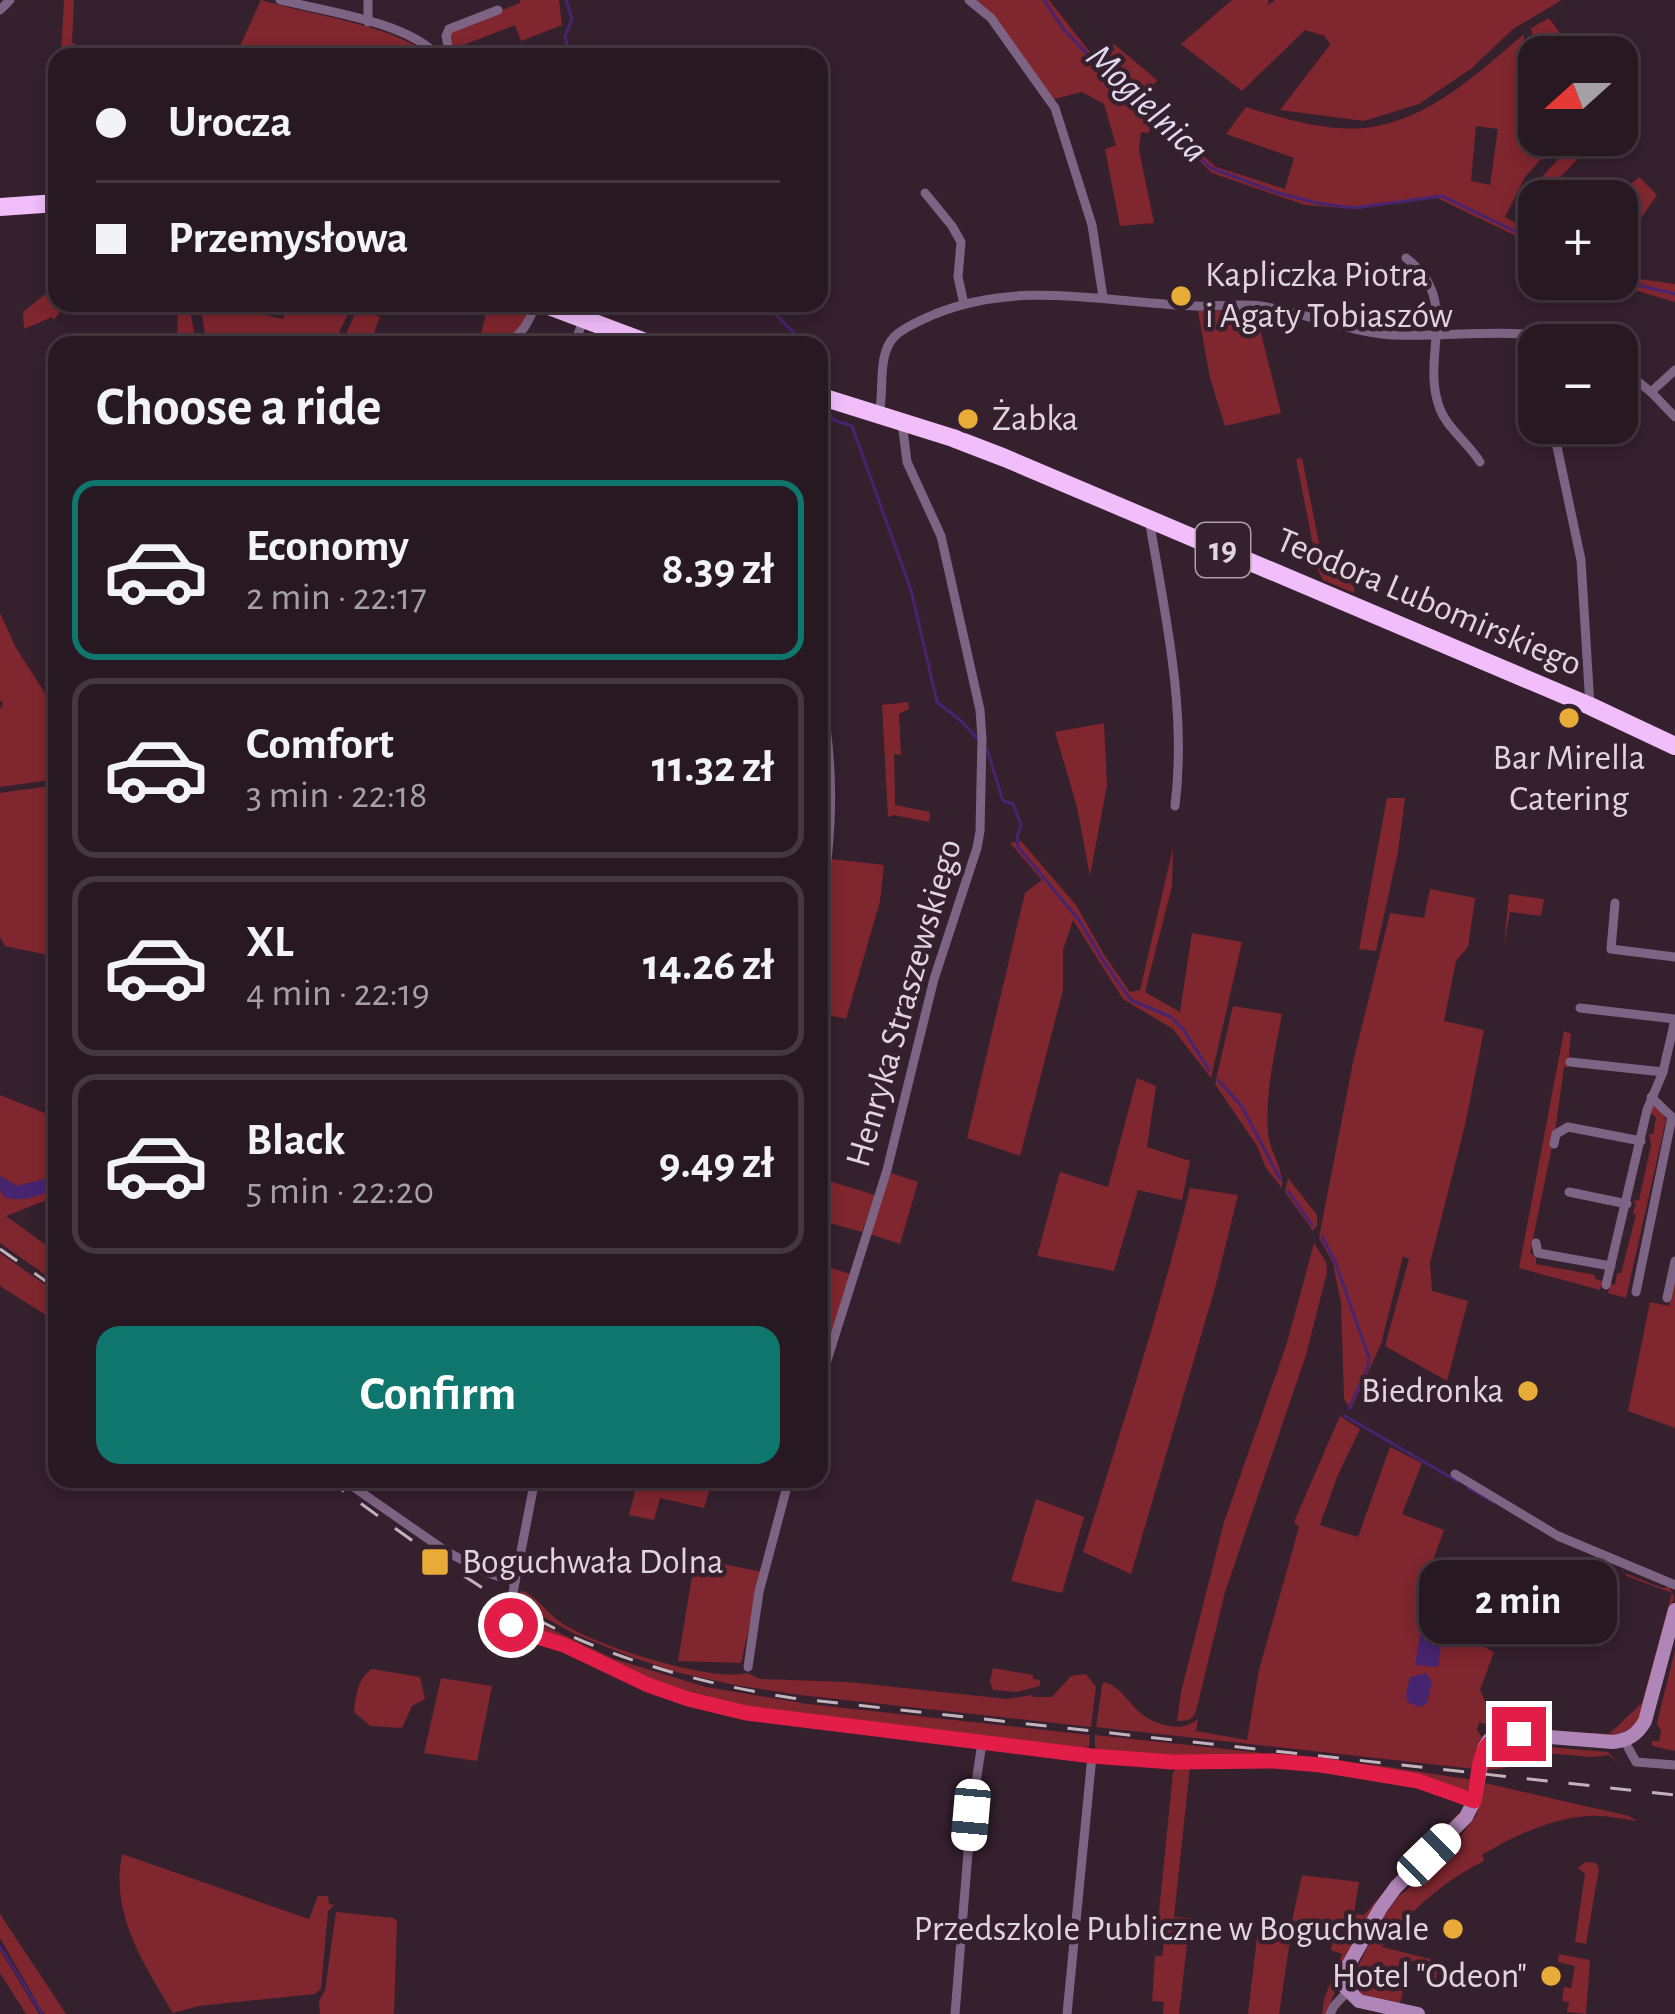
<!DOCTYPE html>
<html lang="en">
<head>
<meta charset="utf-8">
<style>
  body { margin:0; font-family:"Alegreya Sans",sans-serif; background:#30212a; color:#f1f3f6; height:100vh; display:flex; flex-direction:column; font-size:45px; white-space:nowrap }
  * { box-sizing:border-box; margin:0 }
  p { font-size:39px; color:#a5a0a5 }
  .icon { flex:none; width:66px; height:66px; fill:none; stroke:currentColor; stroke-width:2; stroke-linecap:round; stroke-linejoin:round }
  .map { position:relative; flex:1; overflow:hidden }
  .drawer { position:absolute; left:48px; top:336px; width:780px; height:1152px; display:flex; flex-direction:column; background:#281822; border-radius:24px; box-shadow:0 6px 18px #0003,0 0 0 3px #443740 }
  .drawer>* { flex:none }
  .hud { position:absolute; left:48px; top:48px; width:780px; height:264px; border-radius:24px; box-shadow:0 6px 18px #0003,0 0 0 3px #443740; display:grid; align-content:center; height:264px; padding:0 48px; background:#281822 }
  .needle { width:78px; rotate:249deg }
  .controls { position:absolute; left:1518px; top:36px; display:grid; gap:24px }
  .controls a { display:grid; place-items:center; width:120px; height:120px; border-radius:24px; background:#281822; box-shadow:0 6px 18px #0003,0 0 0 3px #443740; font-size:60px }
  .end { position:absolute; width:54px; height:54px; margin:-27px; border:15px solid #e11d48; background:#fff; box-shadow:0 0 0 6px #fff }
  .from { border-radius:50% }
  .bubble { position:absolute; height:84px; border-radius:24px; background:#281822; box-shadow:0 6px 18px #0003,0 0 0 3px #443740; font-size:39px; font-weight:600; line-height:84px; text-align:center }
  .car { position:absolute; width:36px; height:72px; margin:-36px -18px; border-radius:15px; box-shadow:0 0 9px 3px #0007; background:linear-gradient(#fff 24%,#345 0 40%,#fff 0 76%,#345 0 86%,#fff 0) }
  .hud b { display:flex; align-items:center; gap:42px; height:114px; font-size:45px }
  .hud b+b { border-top:3px solid #443740 }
  .hud i { width:30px; height:30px; background:#f1f3f6 }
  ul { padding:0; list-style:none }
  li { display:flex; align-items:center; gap:36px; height:180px; margin:0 24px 18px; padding:0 24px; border:6px solid #443740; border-radius:24px }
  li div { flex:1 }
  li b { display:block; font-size:45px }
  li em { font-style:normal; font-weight:600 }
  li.on { border-color:#0f766e }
  li>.icon { width:108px; height:108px; stroke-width:1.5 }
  h2 { padding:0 48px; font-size:54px; line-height:144px }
  .primary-button { display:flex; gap:24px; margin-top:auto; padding:24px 48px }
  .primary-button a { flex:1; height:138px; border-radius:24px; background:#0f766e; color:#fff; font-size:48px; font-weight:600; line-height:138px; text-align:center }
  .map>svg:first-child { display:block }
</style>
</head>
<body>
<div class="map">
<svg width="1675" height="2014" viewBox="0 0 1675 2014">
  <rect width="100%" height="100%" fill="#35202e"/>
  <g fill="#80262e" fill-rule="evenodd">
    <polygon points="64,0 74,0 72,43 87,50 84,57 61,57"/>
    <path d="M261,0c48,15 135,25 171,57h-197z"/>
    <polygon points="520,0 559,0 562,25 521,41 515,25 453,49 449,35 453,30 520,3"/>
    <path d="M976,0h73l48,61 17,-17 43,36 -15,22 74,65 69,22 9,-31 -68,-24 20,-27c35,11 81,25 119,21 63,-7 113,-55 159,-94l2,113 13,-15v3h24l-38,42 -20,40 14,8 20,-45 42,-45h20l-60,62 -13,32 11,6v12l-102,-49 -79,11 -53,-4 -93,-32 -59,-56 -4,16 -8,-1 -2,18 15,73 -34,3 -15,-77 11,-4 -12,-41 -22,-12 -28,7 -63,-86zM1476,126l22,3 -8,56 -19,-4z"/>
    <polygon points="1232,0 1269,0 1267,6 1275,0 1562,0 1513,29 1472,68 1419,104 1364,121 1280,110 1330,45 1325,36 1305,30 1242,91 1181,44"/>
    <polygon points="1549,18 1577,57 1539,57 1539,73 1531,28"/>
    <polygon points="1639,177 1657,195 1617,253 1617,201 1612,201"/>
    <polygon points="1617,271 1626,277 1675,284 1675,302 1596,279 1617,279"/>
    <polygon points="57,285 57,303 66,303 54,320 52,317 24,329 23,312"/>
    <polygon points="178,303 189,303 196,345 177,345"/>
    <polygon points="200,303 243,303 242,310 283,319 287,303 353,303 333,345 207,345"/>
    <polygon points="360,303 377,303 373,314 380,317 369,345 341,345"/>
    <path d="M489,303h24l16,7c-12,27 -20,35 -51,35z"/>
    <polygon points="1255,310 1281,413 1225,426 1210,378 1198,311"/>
    <polygon points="1302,458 1325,573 1354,584 1354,593 1323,580 1318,570 1296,459"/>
    <polygon points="0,613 16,648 57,712 57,779 0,787 0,709 3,704 0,700"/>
    <polygon points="908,702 909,709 899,714 901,755 894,754 895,805 930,812 929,822 894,815 888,817 882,705"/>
    <polygon points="1104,723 1107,785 1090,876 1077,807 1055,732"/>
    <polygon points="57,785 57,957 5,946 0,937 0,793"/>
    <polygon points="1387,798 1405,798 1398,852 1376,951 1359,949"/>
    <polygon points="1021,841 1076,905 1105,956 1130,992 1140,990 1173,848 1172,886 1145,992 1180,1012 1192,933 1242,942 1211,1078 1173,1029 1123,999 1073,920 1063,950 1063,990 1020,1156 967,1138 1025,893 1042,880 1010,843"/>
    <polygon points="831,859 884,865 880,901 846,1019 819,1013 819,934"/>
    <polygon points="1430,889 1475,898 1468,947 1456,961 1444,1021 1484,1030 1465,1125 1430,1263 1432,1291 1468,1301 1447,1381 1385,1346 1409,1259 1403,1256 1381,1344 1351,1409 1344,1399 1341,1303 1333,1263 1319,1238 1353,1062 1390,913 1424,918"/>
    <polygon points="1509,894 1544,899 1541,916 1510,912 1504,944"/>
    <path d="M1233,1006l49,8c-7,38 -17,78 -14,118 1,20 16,35 14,56l-16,-20 -9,-22 -42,-62z"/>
    <polygon points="1564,1031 1571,1034 1568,1067 1564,1067 1555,1132 1530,1253 1536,1257 1536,1264 1595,1275 1595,1279 1602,1281 1600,1290 1519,1268"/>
    <polygon points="1137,1078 1156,1086 1147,1147 1190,1161 1182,1200 1138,1190 1114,1271 1037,1256 1060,1172 1108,1187"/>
    <polygon points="0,1095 57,1118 57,1176 17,1186 0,1176"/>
    <polygon points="1652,1106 1659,1107 1666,1120 1626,1298 1608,1293 1610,1284 1615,1285 1617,1273 1621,1273 1636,1215 1633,1213 1636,1203 1632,1201 1639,1200 1651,1145 1649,1134 1653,1134 1656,1117 1650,1113"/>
    <polygon points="891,1173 918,1182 900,1244 870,1234"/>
    <polygon points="819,1178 875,1195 862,1232 819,1220"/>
    <polygon points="1288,1178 1317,1215 1317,1225 1313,1231 1285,1192"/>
    <polygon points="57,1186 57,1196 6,1216 57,1253 57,1283 0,1243 0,1189 4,1197 50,1191"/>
    <path d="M1190,1188l48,7 -23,93 -84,286 -48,-22c38,-122 76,-239 107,-364z"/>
    <path d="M1314,1243l12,19 1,10 -21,83 -81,237 -29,119c-4,10 -9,10 -19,10l4,-29 43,-170 63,-179z"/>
    <polygon points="0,1253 57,1293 57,1322 0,1286"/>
    <polygon points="819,1264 850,1274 828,1352 819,1348"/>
    <polygon points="1675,1278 1675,1428 1628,1411 1650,1302 1669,1306"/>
    <path d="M1340,1416l20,13 -23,48 -17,48 38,12 32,-90 32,16 -20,51 42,16 -25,69 64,20 -3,26 14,7 -14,38 16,35 18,2 -20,1 -15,-6 -2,8 6,9 -8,30 -379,-42 6,-42 3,-3c27,10 25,37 65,44 13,2 18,0 28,-7l-2,12 51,9 12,-70 40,-143 -5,-5z"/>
    <polygon points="638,1479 713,1479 704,1508 660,1498 654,1520 629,1515"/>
    <polygon points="1036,1499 1084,1517 1062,1593 1011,1581"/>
    <polygon points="695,1558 762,1572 741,1663 678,1661"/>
    <path d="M1625,1573l37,15 7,-1 5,10 -33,121c-14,16 -25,18 -47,18l-2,-3 17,1 33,-31 30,-110 -45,-17z"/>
    <path d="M524,1591c14,8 23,21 35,30 30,23 153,62 188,52l13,6 88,3 159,17 25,-4 1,2h19l19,-21 15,-2 10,13 -5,40 -291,-32 -65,-10 -55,-12 -46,-15 -59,-24 -60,-32 4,-10z"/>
    <polygon points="513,1611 614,1659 706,1687 808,1704 1090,1735 1089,1746 1081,1751 752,1711 680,1694 557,1638 518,1627 513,1622"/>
    <polygon points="1675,1650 1675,1751 1652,1746 1652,1741 1659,1741 1661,1731 1657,1723"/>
    <polygon points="993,1668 1033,1675 1033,1679 1040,1680 1040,1686 1017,1692 993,1690 990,1681"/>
    <path d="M372,1669l48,8 5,22 -13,7 -10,22 -32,-2 -16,-14c2,-16 3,-33 18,-43z"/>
    <polygon points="441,1678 492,1686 477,1761 424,1753"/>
    <polygon points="1095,1735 1376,1765 1473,1780 1471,1789 1463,1791 1406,1775 1328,1763 1099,1753 1095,1748"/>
    <polygon points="1513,1744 1608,1752 1618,1763 1609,1755 1592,1757 1520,1751 1513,1752 1513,1756 1508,1757 1506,1768 1486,1770 1490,1759"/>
    <polygon points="1178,1767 1190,1767 1174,1917 1190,1918 1179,2014 1163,2014 1164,2002 1152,2001 1155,1956 1162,1956 1164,1943 1156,1942 1173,1772"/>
    <path d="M1485,1783l144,33 8,5c-16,-2 -33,-6 -48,-5 -38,2 -75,20 -107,39l2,6c-41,20 -74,50 -102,86l48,12 7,13 -2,11 -10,-2 2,-17 -27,-5 -6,27 9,4 -3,13 -38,-9 -8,-12v-7l26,-54 19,-25 38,-29 39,-51z"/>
    <polygon points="1459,1813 1461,1816 1361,1932 1291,1925 1302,1875 1359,1882 1354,1914 1364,1915 1397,1877"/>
    <path d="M122,1854l187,65 9,-23h10l1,8 5,1 -6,6 -7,78 -6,5 -116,12 -26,7c-29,-49 -63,-99 -51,-159z"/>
    <polygon points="1585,1862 1596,1863 1599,1869 1586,1944 1575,1942 1585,1874 1578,1868"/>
    <polygon points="336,1912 394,1918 397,1921 394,2014 320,2014 319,2001 325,1990"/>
    <polygon points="0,1914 66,2014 45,2014 42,2011 0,1938"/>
    <polygon points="1257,1937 1290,1940 1279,2014 1248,2014"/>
    <polygon points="1336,1937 1351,1939 1354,1945 1326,2014 1322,2014 1324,1999 1342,1954 1331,1950 1333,1938"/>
    <polygon points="0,1950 39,2014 26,2014 0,1973"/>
    <polygon points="1559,1954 1590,1960 1586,2014 1567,2012 1569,2002 1562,2001 1564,1987 1571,1988 1575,1966 1558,1962"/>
  </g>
  <g fill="#472470">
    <path d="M0,1176l17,10 40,-10v10c-14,10 -37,17 -53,11l-4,-8z"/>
    <polygon points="1420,1634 1442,1639 1438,1667 1415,1665"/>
    <polygon points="1426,1673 1432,1682 1427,1703 1420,1707 1407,1702 1406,1693 1410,1677"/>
  </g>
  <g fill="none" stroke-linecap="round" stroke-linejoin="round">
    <g stroke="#472470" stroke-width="3">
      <polyline points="566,0 572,19 565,37 570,57"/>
      <polyline points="1044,0 1064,30 1126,93 1211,168 1278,193 1317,203 1354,208 1442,196 1539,243"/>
      <polyline points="819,248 826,250"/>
      <polyline points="1613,279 1675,294"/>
      <polyline points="764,303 806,345"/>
      <polyline points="819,359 825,386"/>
      <path d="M829,411c2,13 13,10 23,15l59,164 26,112 23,18 17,18"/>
      <polyline points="987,749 1003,801 1013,804 1021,825 1017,837 1018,847 1079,920 1106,965 1131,1000 1171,1017 1183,1029 1209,1070"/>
      <polyline points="1218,1080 1241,1105 1280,1179"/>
      <polyline points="1288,1191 1312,1225"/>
      <polyline points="1322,1237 1335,1261 1369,1358 1368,1366 1349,1409"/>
      <polyline points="1345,1416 1457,1481"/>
      <polyline points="1468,1488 1493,1502"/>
      <polyline points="0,1946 42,2014"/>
    </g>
    <g stroke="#7e6484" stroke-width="9">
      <path d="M280,0c45,11 128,22 159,57"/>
      <polyline points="969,0 991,18 1055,108 1092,225 1103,297"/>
      <polyline points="0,10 10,0"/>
      <polyline points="368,22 368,0"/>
      <polyline points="450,57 446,36 449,29 498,10"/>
      <polyline points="925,193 952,226 961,242 958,277 964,304"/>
      <path d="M1406,258c57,43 13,98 34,151 8,20 29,35 40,53"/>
      <polyline points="1533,335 1539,362"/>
      <path d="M505,345c18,-11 24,-23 31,-42"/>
      <polyline points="574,345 583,321"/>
      <polyline points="1617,365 1651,392 1675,417"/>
      <polyline points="1651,392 1675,370"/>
      <path d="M879,414c6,-24 -3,-59 16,-78 11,-10 27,-16 40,-22 86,-35 173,-11 261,-8 21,1 43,-3 64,0 45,6 87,26 133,29 60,3 133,-11 190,10"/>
      <polyline points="1552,423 1581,560 1590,706"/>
      <path d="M1149,519c16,95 38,191 26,287"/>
      <path d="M819,683c16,82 15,149 0,232"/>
      <polyline points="1615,903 1611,949 1675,957"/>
      <polyline points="1580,1008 1675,1019"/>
      <polyline points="1570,1062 1663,1072"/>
      <polyline points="1554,1144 1556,1134 1568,1127 1641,1141"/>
      <polyline points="1569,1192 1627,1204"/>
      <polyline points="1536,1243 1538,1253 1611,1266"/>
      <polyline points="1606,1285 1647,1110 1663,1072 1675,1020"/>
      <polyline points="1636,1292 1672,1117 1651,1097"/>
      <polyline points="1667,1298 1675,1261"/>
      <polyline points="819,1386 887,1170 934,979 977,848 980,831 982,738 980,710 941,536 907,462 902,422"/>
      <polyline points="1455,1474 1558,1536 1675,1585"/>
      <polyline points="342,1479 447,1552 488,1573 515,1582"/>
      <path d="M535,1479l-26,134 1,13 5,4c81,21 145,68 230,83 51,9 103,13 154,19 90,12 180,26 271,30 33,2 66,-1 100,-1 67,1 142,13 204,40"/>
      <polyline points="748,1667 759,1592 789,1479"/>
      <polyline points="1624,1740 1636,1762 1675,1765"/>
      <polyline points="955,2014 971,1815 982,1743"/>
      <polyline points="1067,2014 1092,1756"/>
      <polyline points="1330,2014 1334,2006 1347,1992"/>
    </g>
    <path stroke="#b086b8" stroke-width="14" d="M1418,2014l-59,-13 -14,-14 3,-21 32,-57 16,-22 70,-70 8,-16 10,-52 5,-9 8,-4 15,-2 101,8c15,-2 24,-7 32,-21l30,-111"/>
    <g stroke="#f1bdfb" stroke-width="18">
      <polyline points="0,207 57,203"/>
      <polyline points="541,303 653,345"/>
      <polyline points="819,396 953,438 1005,458 1590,706 1675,746"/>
    </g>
    <g stroke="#c2b3bd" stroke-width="3" stroke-dasharray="21 21" stroke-linecap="butt">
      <polyline points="0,1249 57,1289"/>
      <path d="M327,1479c60,43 120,89 184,126 87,51 181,77 281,93l883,97"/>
    </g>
  </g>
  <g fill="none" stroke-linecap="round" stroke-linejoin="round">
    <path stroke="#e11d48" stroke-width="15" d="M511,1625l4,5 49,15 84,40 40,14 58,14 346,43 80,6 101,-1 48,4 97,16 56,20c7,-34 1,-68 45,-67"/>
  </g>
  <g fill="#e9ab38" stroke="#35202e" stroke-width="4.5">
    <circle cx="1181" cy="296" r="12"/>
    <circle cx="968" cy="419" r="12"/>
    <circle cx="1569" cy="718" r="12"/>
    <circle cx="1528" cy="1391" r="12"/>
    <rect x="420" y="1547" width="30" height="30" rx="6"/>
    <circle cx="1453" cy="1929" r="12"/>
    <circle cx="1551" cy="1976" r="12"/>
  </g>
  <g text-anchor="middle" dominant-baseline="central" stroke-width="9" stroke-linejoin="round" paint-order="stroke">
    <rect fill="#35202e" stroke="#ae9ea8" stroke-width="3" x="1196" y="523" width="54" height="54" rx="9"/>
    <g font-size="33" font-weight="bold" fill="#e2d4dd">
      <text x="1223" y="550">19</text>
    </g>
    <g font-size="36" fill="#e2d4dd" stroke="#35202e" text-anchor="start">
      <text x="1205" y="275">Kapliczka Piotra<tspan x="1205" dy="41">i Agaty Tobiaszów</tspan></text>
      <text x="992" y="419">Żabka</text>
      <text x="1569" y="758" text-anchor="middle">Bar Mirella<tspan x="1569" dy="41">Catering</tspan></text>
      <text x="1504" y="1391" text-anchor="end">Biedronka</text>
      <text x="462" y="1562">Boguchwała Dolna</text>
      <text x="1429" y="1929" text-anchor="end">Przedszkole Publiczne w Boguchwale</text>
      <text x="1527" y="1976" text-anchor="end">Hotel "Odeon"</text>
    </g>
    <g font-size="36" fill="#e2d4dd" stroke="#35202e">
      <text transform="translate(1429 602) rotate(23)">Teodora Lubomirskiego</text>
      <text transform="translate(904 1003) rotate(-74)">Henryka Straszewskiego</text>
    </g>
    <g font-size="39" font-style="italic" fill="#e1daf0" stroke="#35202e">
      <text transform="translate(1147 104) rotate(44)">Mogielnica</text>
    </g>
  </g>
</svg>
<div class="controls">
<a><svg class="needle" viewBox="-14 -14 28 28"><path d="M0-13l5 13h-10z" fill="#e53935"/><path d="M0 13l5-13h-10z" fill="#a5a0a5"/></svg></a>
<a>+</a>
<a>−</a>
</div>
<i class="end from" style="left:511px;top:1625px"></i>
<i class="end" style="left:1519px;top:1734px"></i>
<div class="bubble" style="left:1419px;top:1560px;width:198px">2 min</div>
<i class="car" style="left:971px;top:1815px;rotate:185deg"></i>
<i class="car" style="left:1429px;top:1855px;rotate:46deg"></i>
<div class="hud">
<b><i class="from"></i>Urocza</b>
<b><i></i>Przemysłowa</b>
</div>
<section class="drawer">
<h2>Choose a ride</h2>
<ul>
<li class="on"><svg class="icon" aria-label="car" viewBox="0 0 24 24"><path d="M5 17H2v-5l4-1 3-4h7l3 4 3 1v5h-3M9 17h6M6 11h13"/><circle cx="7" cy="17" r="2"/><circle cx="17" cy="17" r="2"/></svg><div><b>Economy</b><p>2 min · 22:17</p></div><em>8.39 zł</em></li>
<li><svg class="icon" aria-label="car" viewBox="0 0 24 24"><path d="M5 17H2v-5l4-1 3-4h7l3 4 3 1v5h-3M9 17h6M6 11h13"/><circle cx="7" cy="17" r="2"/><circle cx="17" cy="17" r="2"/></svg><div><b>Comfort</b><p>3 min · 22:18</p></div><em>11.32 zł</em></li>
<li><svg class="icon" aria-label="car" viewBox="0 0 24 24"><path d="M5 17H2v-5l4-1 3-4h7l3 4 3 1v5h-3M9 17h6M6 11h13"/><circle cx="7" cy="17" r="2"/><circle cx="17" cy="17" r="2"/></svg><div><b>XL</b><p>4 min · 22:19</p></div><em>14.26 zł</em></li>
<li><svg class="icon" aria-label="car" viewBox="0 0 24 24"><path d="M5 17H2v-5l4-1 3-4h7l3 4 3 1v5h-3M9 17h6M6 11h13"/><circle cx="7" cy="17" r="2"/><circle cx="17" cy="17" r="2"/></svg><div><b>Black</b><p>5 min · 22:20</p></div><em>9.49 zł</em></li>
</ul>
<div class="primary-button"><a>Confirm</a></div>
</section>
</div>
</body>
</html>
